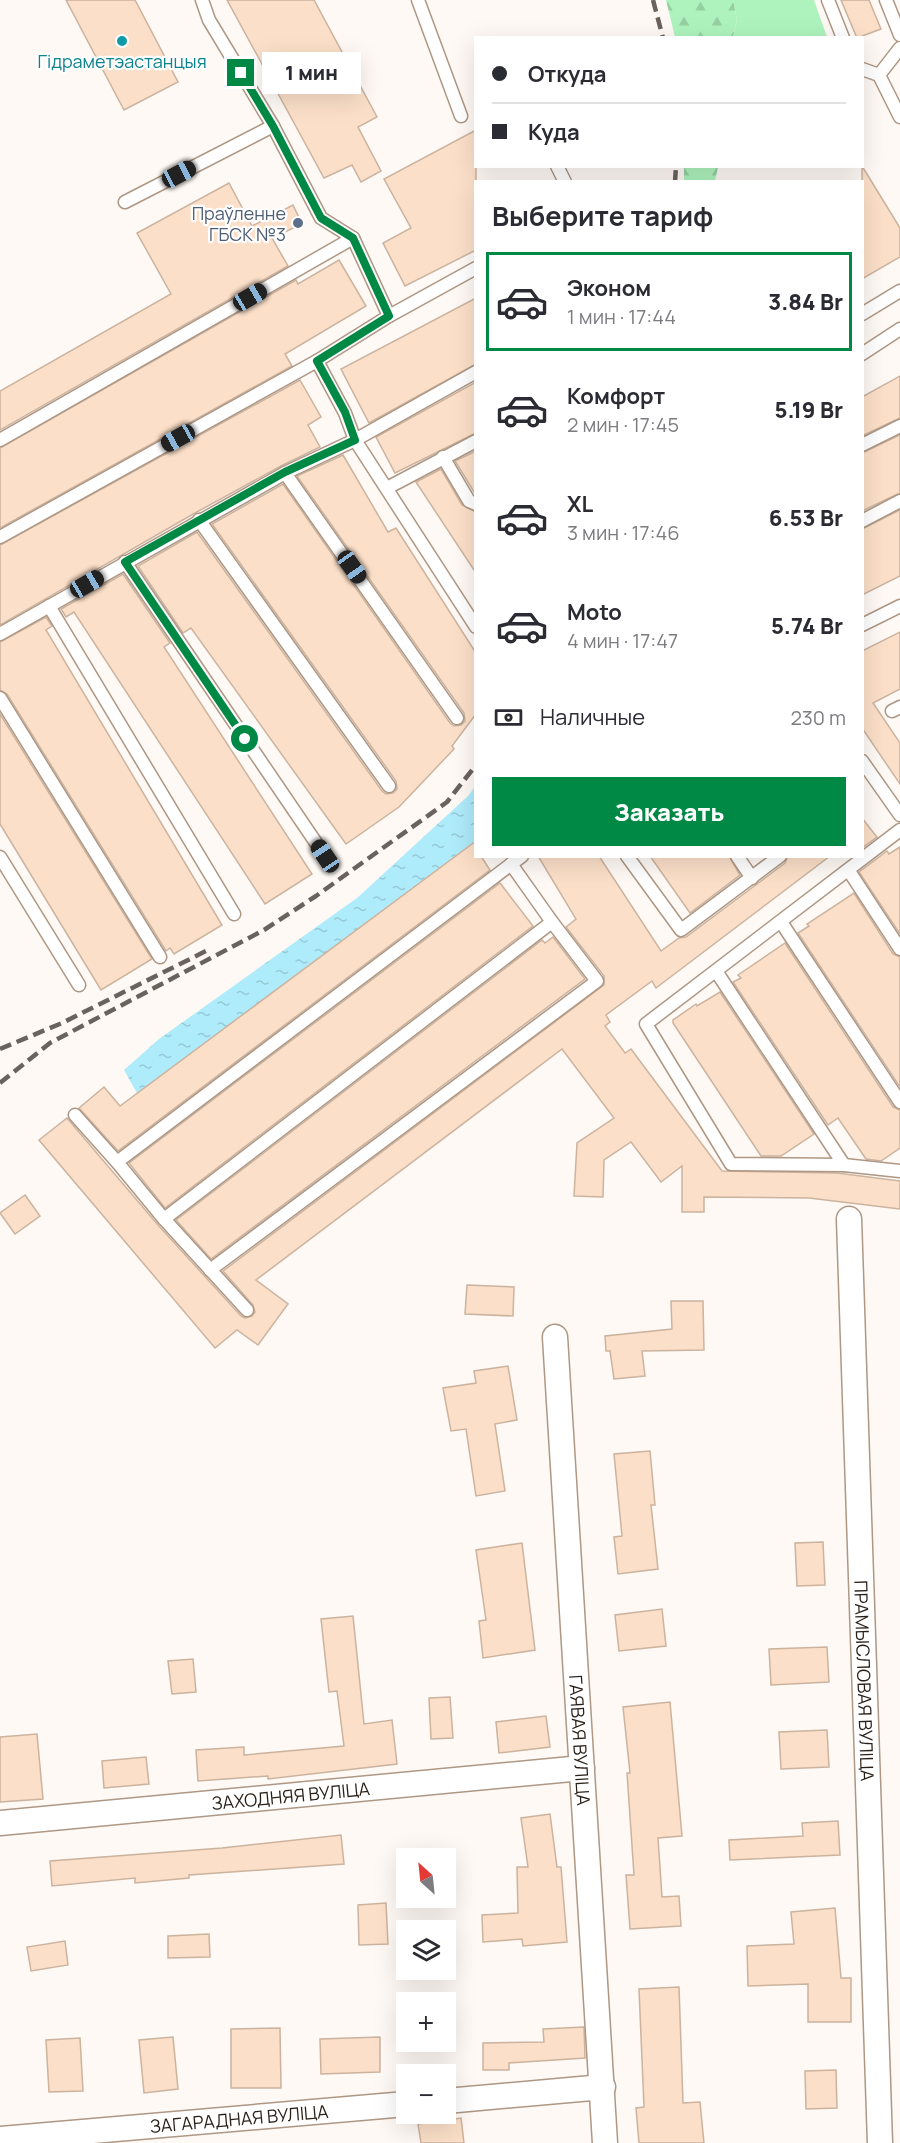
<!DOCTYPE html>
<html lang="ru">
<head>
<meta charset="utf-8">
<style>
  body { margin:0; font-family:Manrope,sans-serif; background:#f7f7f7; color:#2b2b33; height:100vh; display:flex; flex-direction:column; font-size:22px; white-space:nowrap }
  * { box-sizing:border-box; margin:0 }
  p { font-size:20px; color:#7c7c81 }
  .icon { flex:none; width:33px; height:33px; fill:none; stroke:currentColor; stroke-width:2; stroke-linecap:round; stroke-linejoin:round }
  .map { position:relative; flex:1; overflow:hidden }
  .details { position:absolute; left:474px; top:180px; width:390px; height:678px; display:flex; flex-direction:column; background:#fff; border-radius:0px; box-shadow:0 6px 24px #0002 }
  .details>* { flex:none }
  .guide { position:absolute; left:474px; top:36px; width:390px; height:132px; border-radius:0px; box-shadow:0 6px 24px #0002; display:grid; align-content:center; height:132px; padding:0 18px; background:#fff }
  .needle { width:39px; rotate:333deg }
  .tools { position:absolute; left:396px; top:1848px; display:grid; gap:12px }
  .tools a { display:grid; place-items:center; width:60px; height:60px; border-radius:0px; background:#fff; box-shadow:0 6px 24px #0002; font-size:30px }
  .end { position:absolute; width:27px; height:27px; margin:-14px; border:8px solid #008945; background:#fff; box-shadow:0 0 0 3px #fff }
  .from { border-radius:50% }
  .bubble { position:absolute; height:42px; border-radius:0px; background:#fff; box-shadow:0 6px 24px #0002; font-size:20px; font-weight:800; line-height:42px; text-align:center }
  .car { position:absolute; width:18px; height:36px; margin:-18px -9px; border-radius:8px; box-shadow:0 0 4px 2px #0007; background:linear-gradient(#222 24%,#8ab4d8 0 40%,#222 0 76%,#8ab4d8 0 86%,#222 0) }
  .guide b { display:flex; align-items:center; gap:21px; height:57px; font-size:22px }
  .guide b+b { border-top:2px solid #e1e1e2 }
  .guide i { width:15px; height:15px; background:#2b2b33 }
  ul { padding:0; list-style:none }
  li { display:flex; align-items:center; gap:18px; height:99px; margin:0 12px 9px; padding:0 6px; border:3px solid transparent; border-radius:0px }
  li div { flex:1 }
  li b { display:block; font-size:22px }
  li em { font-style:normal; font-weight:800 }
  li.active { border-color:#008945 }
  li>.icon { width:54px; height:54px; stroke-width:1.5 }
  h2 { padding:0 18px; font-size:27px; line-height:72px }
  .pay { display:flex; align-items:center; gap:15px; height:66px; padding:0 18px; font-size:22px }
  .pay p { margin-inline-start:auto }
  .action { display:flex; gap:12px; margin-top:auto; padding:12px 18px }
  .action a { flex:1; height:69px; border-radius:0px; background:#008945; color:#fff; font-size:24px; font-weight:800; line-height:69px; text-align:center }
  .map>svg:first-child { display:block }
</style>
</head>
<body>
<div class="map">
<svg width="900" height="2143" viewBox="0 0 900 2143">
  <defs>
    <pattern id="forest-firs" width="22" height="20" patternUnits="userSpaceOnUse" patternTransform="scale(1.5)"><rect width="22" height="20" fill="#aef3bd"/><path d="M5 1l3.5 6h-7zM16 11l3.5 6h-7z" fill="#96d0a2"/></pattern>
    <pattern id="water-ripples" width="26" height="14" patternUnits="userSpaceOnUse" patternTransform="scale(1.5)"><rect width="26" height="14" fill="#aeebfb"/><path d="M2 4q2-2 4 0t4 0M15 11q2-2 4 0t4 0" fill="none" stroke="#96c9d6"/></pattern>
  </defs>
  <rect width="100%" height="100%" fill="#fef9f4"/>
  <polygon fill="#aef3bd" points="733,0 814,0 827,37 733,38 737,20"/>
  <g fill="url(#forest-firs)">
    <polygon points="666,0 733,0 737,20 733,37 675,37"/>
    <polygon points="684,167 718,167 715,181 684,181"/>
  </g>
  <polygon fill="url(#water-ripples)" points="475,787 475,841 137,1093 124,1070 159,1039 357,898 468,796"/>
  <g fill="#fbdfc8" stroke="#cbb39f" stroke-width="1.5">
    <polygon points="66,0 135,0 178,82 124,110"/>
    <polygon points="227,0 314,0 377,117 358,127 381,171 361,182 352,165 324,178"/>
    <polygon points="841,0 869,0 881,29 857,38"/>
    <polygon points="476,130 476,250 405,286 383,243 411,228 384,179"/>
    <polygon points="862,166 900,228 900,257 862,279"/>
    <polygon points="229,183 252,226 293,205 302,224 272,238 288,266 0,430 0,391 171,294 137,233"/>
    <polygon points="339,260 366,306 285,354 292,366 0,528 0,448 296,280 298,284"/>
    <polygon points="476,298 476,364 369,423 341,369"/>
    <polygon points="900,376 900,418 862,436 862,397"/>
    <polygon points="300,380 321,417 308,425 320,447 281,466 195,513 0,625 0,545"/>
    <polygon points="476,382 476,433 395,473 376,437"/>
    <polygon points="900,435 900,493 862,511 862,453"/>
    <polygon points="476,451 476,495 455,461"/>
    <polygon points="343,455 388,532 396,528 476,653 476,714 452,746 454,749 399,807 346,844 191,628 183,633 138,566 197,532 382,791 386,794 393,793 397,789 396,781 212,524 283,484 450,723 454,726 461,725 465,721 464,713 297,476"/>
    <polygon points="441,469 462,505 476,512 476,573 416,482"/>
    <polygon points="900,510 900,576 862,595 862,529"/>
    <polygon points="123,574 170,643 164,647 312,874 265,904 74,612 66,617 61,609"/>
    <polygon points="46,617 52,626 46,630 222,925 174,954 170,948 166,951 7,694 0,690 0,642"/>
    <polygon points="900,632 900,689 873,703 900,743 900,784 862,728 862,651"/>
    <polygon points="0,714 152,959 101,990 0,824"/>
    <polygon points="862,818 877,837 862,848"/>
    <polygon points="476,841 476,856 481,856 490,870 118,1151 79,1108 104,1087 120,1106"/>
    <polygon points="900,847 900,934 859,872 887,851 889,854"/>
    <polygon points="538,856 599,856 661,951 679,938 686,937 757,884 785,863 788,856 830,856 656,988 652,981 606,1015 610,1022 605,1026 625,1053 631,1049 722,1171 837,1173 900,1181 900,1209 809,1198 704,1197 704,1212 682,1212 682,1166 661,1182 631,1142 604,1160 603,1197 574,1196 577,1143 614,1118 562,1049 256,1280 288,1304 258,1345 237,1330 215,1348 39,1140 67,1118 158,1225 241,1316 245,1318 252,1316 255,1312 253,1305 223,1271 604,985 604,976 566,927 576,919"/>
    <polygon points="650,856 729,856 740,875 690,913"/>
    <polygon points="500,883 533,926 165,1208 129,1163"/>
    <polygon points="854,893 893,954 900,957 900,1087 798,933 809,926 807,924"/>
    <polygon points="553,937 585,979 211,1259 176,1220 542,940 545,943"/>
    <polygon points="785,943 893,1107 900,1110 900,1148 881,1161 866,1159 838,1118 828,1125 733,982 741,978 738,975"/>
    <polygon points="720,992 814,1134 781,1156 761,1156 673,1023 673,1020 696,1004 697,1006"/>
    <polygon points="25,1195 40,1216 15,1234 0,1213"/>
    <polygon points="467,1285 514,1287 513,1316 465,1314"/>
    <polygon points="671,1301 703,1301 704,1350 642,1351 645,1376 614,1379 610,1351 606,1351 605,1336 672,1329"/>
    <polygon points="508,1366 517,1420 495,1424 505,1491 476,1496 466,1429 451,1431 443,1388 476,1383 474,1371"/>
    <polygon points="650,1451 655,1505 651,1505 658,1569 618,1574 614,1537 622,1536 614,1454"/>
    <polygon points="823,1542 825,1585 797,1586 795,1543"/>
    <polygon points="522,1543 535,1650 483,1658 479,1621 486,1620 476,1550"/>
    <polygon points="662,1609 666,1646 619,1651 615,1615"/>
    <polygon points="353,1616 364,1724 392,1720 397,1764 268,1779 268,1776 198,1781 196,1750 244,1747 244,1755 344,1746 337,1691 329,1692 321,1619"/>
    <polygon points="827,1647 829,1682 771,1685 769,1649"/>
    <polygon points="193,1659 196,1692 172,1694 168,1661"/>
    <polygon points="450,1697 453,1738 431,1739 429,1698"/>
    <polygon points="670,1702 682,1836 658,1838 662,1897 679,1896 681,1926 630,1929 626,1875 634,1875 627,1773 630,1773 623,1707"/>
    <polygon points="546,1716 550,1747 499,1753 496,1722"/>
    <polygon points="827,1730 829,1767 781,1769 779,1732"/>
    <polygon points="37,1734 43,1799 0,1802 0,1737"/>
    <polygon points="146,1757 149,1784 104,1788 102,1761"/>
    <polygon points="550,1814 557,1867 561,1867 567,1942 523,1946 522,1939 483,1942 482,1915 518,1913 517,1867 528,1867 521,1818"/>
    <polygon points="838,1821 840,1855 730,1860 729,1840 803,1836 802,1823"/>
    <polygon points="341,1835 344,1864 189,1875 189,1878 135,1883 135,1878 52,1886 50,1861 222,1848"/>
    <polygon points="386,1903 388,1944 359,1945 358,1905"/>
    <polygon points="835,1908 841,1978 851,1978 851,2022 808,2022 808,1984 748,1986 747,1946 794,1944 791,1912"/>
    <polygon points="209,1934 210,1957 168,1958 168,1936"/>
    <polygon points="65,1941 68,1965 31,1971 27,1947"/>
    <polygon points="679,1987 683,2103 700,2102 704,2143 639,2143 636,2108 644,2107 639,1989"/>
    <polygon points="584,2027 585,2058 509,2063 509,2070 483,2070 483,2043 544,2042 543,2029"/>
    <polygon points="280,2028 281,2088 231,2088 231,2029"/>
    <polygon points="173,2037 178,2089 144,2093 139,2040"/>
    <polygon points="380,2037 380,2072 321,2074 320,2039"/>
    <polygon points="80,2038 83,2091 49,2092 46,2040"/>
    <polygon points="836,2070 837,2108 806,2109 805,2071"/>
    <polygon points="461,2118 464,2143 421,2143 418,2124"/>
  </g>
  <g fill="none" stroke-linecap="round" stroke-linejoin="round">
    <defs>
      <g id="lane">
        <polyline points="418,0 461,116"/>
        <polyline points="828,0 843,38"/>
        <polyline points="886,0 900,35"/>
        <polyline points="862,69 879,75 900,117"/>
        <polyline points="879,75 900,48"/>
        <polyline points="557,166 565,182"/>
        <polyline points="125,202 273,126"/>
        <polyline points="862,314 900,291"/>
        <polyline points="389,316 476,268"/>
        <polyline points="862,354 900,329"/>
        <polyline points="317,361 345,413 355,440 476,627"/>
        <polyline points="0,440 353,238 321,218 273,126 209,20 202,0"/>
        <polyline points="862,445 900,426"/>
        <polyline points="443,457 469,501 476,504"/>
        <polyline points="285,473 457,718"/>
        <polyline points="387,488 476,441"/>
        <polyline points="199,520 389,786"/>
        <polyline points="862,521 900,501"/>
        <polyline points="0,537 317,361 389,316 353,238"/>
        <polyline points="125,562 325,856"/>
        <polyline points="49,606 234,914"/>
        <polyline points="862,625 900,606"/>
        <polyline points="0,634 285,473 355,440 476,372"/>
        <polyline points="0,698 160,957"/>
        <polyline points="892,711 900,707"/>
        <polyline points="862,761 900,815"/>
        <polyline points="900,830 646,1024 731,1164 844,1165 900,1171"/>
        <polyline points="627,856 681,930 780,856"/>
        <polyline points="737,856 752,878"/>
        <polyline points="0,857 79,985"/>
        <polyline points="849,871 900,949"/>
        <polyline points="781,922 900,1102"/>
        <polyline points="716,971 844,1165"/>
        <polyline points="75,1115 117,1162 164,1219 247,1310"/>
        <polyline points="117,1162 522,856"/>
        <polyline points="164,1219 552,922 511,864"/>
        <polyline points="210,1270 597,981 552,922"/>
      </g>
      <g id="street">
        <path id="s1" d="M849,1219l31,924"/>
        <path id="s2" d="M555,1337l50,806"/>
        <path id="s3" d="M0,1823l582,-55"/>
        <polyline points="446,2101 603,2087"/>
        <path id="s4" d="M0,2139l406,-35"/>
      </g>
    </defs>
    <use href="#lane" stroke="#ae9784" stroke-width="15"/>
    <use href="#street" stroke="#ae9784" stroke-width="27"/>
    <use href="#lane" stroke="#fff" stroke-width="12"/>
    <use href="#street" stroke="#fff" stroke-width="24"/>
    <g stroke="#6a625c" stroke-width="4.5" stroke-dasharray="12 6" stroke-linecap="butt">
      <polyline points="653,0 663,38"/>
      <polyline points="675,182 676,166"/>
      <polyline points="0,1049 62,1023 206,951"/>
      <polyline points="0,1083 50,1043 264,930 316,896 447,802 476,765"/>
    </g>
  </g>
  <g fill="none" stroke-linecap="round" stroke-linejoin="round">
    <polyline stroke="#008945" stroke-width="8" points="241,73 273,126 321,218 353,238 389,316 317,361 345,412 355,440 285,472 125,562 245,739"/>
  </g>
  <circle fill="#0f9aa8" stroke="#fff" stroke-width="2" cx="122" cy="41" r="6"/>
  <circle fill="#5c6f8a" stroke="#fff" stroke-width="2" cx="298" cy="223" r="6"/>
  <g text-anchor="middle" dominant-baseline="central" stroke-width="4.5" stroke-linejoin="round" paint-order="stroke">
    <g font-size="18" fill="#0d838f" stroke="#fff">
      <text x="122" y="61">Гідраметэастанцыя</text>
    </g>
    <g font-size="18" fill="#4e5e75" stroke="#fff" text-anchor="end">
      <text x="286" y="213">Праўленне<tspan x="286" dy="21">ГБСК №3</tspan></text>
    </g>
    <g font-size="18" fill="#281f18" stroke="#fff">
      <text stroke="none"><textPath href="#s1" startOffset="462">ПРАМЫСЛОВАЯ ВУЛІЦА</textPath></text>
      <text stroke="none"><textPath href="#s2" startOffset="404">ГАЯВАЯ ВУЛІЦА</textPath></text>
      <text stroke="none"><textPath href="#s3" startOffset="292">ЗАХОДНЯЯ ВУЛІЦА</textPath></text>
      <text stroke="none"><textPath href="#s4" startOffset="240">ЗАГАРАДНАЯ ВУЛІЦА</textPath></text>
    </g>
  </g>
</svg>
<div class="tools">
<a><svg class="needle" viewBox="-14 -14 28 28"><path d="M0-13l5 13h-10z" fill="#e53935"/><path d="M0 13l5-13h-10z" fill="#7c7c81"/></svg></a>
<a><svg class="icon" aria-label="layers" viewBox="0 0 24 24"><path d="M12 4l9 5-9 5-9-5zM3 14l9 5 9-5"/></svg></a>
<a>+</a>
<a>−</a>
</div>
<i class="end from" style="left:245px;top:739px"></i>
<i class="end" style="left:241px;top:73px"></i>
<div class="bubble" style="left:262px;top:52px;width:99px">1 мин</div>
<i class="car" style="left:179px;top:174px;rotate:62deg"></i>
<i class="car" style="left:250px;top:297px;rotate:60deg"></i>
<i class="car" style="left:178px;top:438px;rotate:241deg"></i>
<i class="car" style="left:352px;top:567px;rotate:145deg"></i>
<i class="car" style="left:87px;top:584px;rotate:60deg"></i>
<i class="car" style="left:325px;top:856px;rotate:326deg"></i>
<div class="guide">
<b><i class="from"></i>Откуда</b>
<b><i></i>Куда</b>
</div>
<section class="details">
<h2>Выберите тариф</h2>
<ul>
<li class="active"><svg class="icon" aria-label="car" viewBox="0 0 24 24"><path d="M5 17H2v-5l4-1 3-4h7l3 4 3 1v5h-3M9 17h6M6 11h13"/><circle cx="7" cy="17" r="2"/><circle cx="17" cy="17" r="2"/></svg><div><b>Эконом</b><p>1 мин · 17:44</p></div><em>3.84 Br</em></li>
<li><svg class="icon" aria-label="car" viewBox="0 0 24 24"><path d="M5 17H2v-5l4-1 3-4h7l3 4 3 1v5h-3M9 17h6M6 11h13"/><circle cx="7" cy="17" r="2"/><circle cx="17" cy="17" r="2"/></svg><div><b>Комфорт</b><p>2 мин · 17:45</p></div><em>5.19 Br</em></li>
<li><svg class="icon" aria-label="car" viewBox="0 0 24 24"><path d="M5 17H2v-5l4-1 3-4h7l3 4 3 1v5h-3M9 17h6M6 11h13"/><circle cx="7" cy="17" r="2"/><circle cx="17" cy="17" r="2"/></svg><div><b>XL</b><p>3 мин · 17:46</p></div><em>6.53 Br</em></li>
<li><svg class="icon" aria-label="car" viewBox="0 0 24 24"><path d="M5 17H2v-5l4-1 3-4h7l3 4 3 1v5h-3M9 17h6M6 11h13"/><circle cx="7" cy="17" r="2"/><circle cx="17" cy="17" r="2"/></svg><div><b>Moto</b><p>4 мин · 17:47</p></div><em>5.74 Br</em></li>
</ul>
<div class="pay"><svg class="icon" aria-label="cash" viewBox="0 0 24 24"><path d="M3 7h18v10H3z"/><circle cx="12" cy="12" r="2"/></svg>Наличные<p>230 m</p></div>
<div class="action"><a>Заказать</a></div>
</section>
</div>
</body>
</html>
